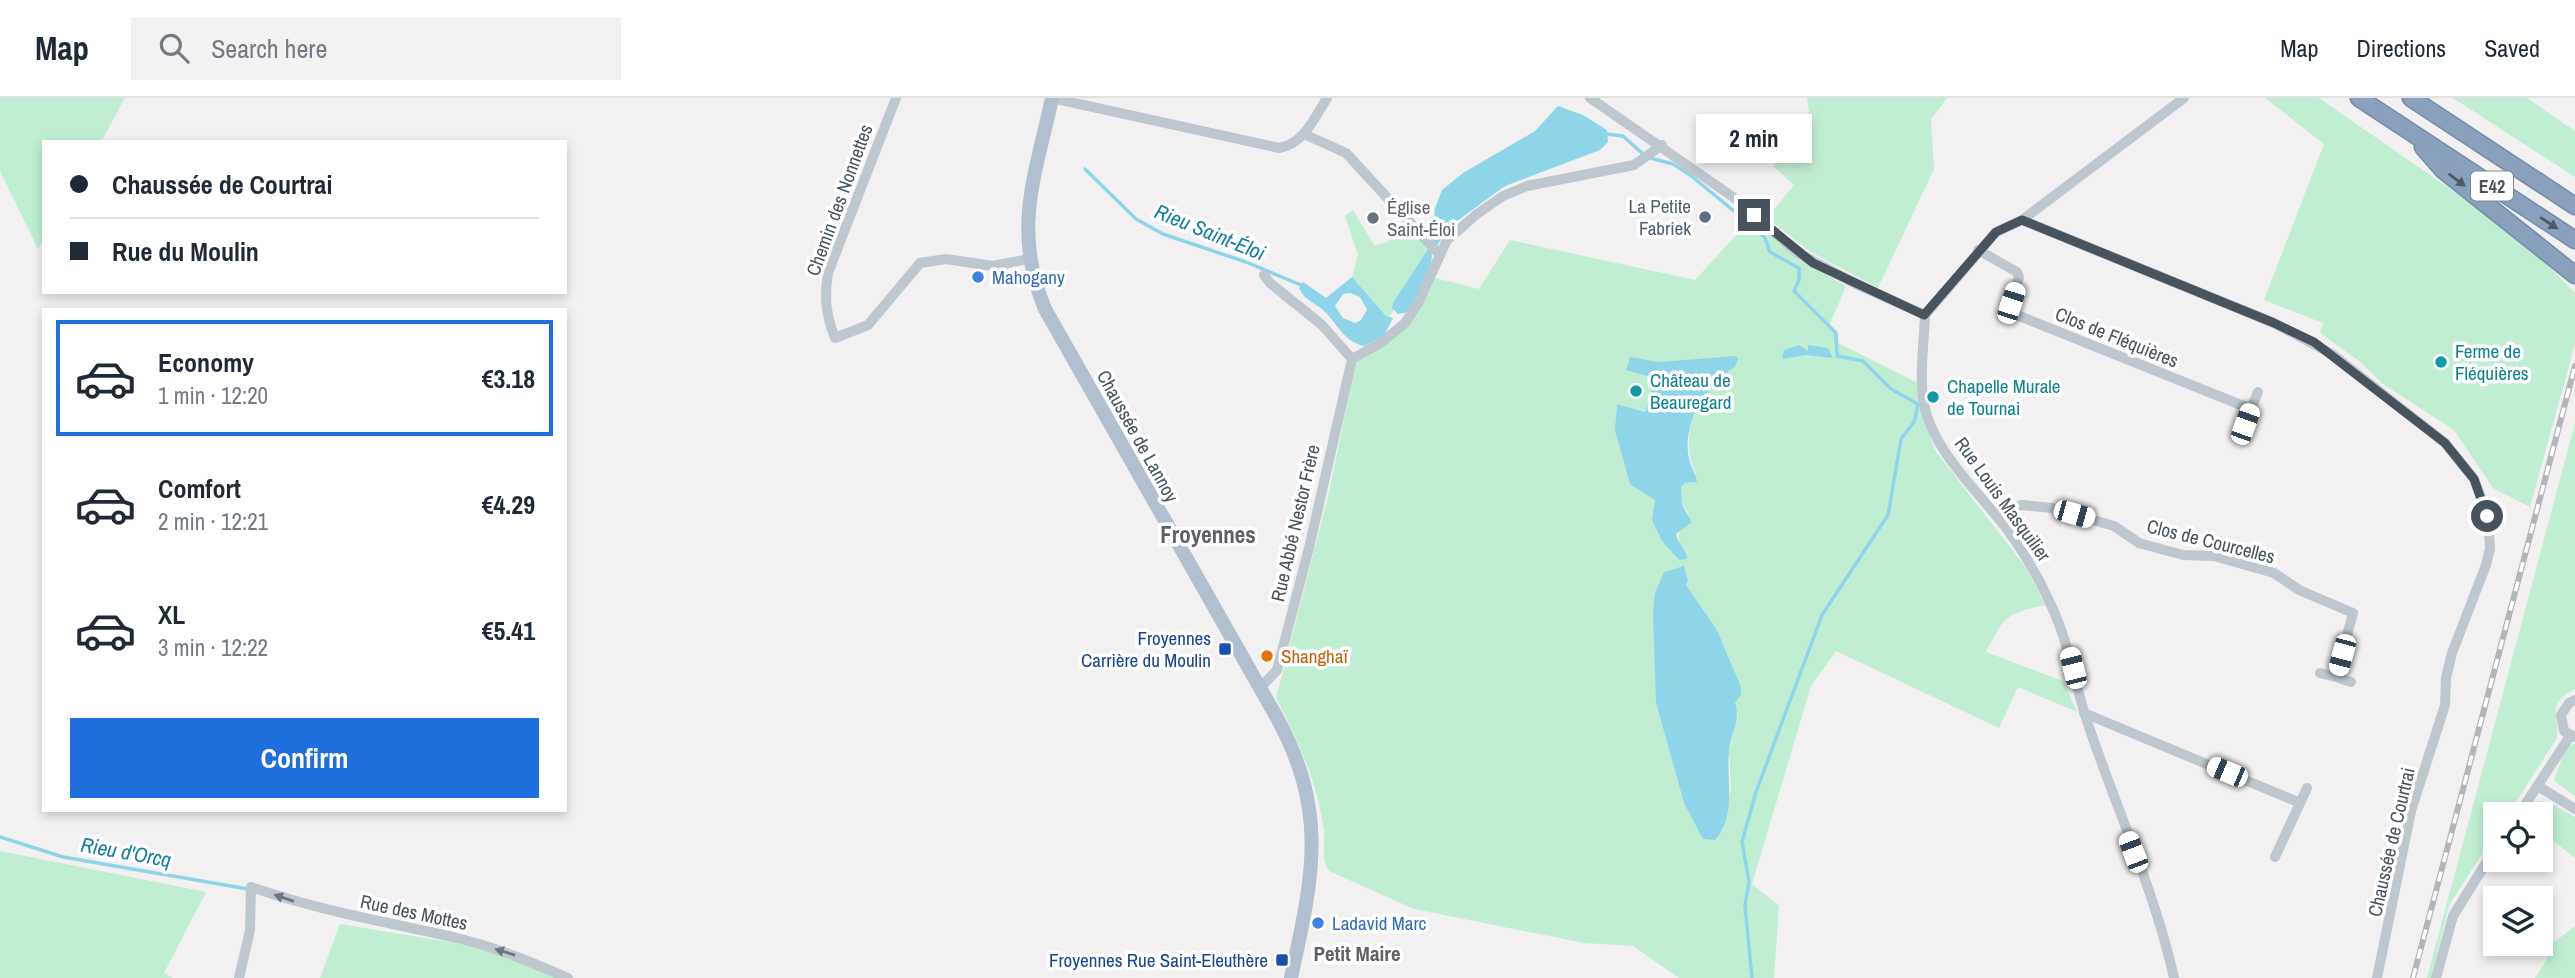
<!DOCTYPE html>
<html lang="en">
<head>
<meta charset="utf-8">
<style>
  body { margin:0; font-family:"Archivo Narrow",sans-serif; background:#f2f2f3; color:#1f2937; height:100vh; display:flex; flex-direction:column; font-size:26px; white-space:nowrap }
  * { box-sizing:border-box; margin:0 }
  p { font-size:23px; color:#747a83 }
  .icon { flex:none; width:38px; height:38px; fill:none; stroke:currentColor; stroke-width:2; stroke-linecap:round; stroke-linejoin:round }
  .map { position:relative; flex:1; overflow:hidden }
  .side { position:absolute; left:42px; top:210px; width:525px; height:504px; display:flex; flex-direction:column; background:#fff; border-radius:0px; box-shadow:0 4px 10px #0003 }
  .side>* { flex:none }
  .banner { position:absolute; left:42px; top:42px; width:525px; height:154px; border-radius:0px; box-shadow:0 4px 10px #0003; display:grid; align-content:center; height:154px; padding:0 28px; background:#fff }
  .fabs { position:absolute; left:2483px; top:704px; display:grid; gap:14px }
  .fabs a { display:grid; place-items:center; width:70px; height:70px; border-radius:0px; background:#fff; box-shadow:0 4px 10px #0003; font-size:35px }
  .end { position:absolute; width:32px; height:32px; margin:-16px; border:9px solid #48535d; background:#fff; box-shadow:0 0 0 4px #fff }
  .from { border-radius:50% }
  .bubble { position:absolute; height:49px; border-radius:0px; background:#fff; box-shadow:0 4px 10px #0003; font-size:23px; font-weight:700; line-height:49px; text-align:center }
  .car { position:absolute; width:21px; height:42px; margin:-21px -10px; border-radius:9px; box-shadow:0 0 5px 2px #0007; background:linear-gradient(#fff 24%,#345 0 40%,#fff 0 76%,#345 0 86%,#fff 0) }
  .banner b { display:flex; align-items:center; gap:24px; height:66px; font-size:26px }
  .banner b+b { border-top:2px solid #e0e1e3 }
  .banner i { width:18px; height:18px; background:#1f2937 }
  ul { padding:12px 0 0; list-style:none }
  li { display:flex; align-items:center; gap:21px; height:116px; margin:0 14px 10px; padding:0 14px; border:4px solid transparent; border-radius:0px }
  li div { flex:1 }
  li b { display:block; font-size:26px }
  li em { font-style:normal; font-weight:700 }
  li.on { border-color:#1f6ede }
  li>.icon { width:63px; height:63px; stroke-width:1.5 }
  .button { display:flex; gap:14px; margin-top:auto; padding:14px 28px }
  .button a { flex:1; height:80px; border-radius:0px; background:#1f6ede; color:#fff; font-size:28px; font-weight:700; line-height:80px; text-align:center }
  header { display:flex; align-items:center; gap:42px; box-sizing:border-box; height:98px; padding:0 35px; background:#fff; border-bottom:2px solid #e0e1e3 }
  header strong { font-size:33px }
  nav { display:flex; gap:38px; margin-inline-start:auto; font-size:24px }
  .search { width:490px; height:63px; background:#f2f2f3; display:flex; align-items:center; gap:18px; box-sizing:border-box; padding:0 24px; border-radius:0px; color:#747a83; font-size:26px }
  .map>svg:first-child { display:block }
</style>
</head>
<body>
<header>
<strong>Map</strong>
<div class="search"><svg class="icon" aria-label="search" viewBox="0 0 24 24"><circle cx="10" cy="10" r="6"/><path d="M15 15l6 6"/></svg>Search here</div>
<nav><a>Map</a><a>Directions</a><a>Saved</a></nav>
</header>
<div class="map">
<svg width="2575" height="880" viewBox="0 0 2575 880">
  <rect width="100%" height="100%" fill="#f2f0f0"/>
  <g fill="#c0eed3" fill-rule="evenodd">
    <polygon points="0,0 125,0 101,44 44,44 44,142 38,151 0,73"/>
    <polygon points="1807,0 1947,0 1931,21 1934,71 1878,190 1811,154 1767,120 1794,87 1773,68 1809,14"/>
    <polygon points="2265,0 2319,0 2489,118 2540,159 2575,195 2575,246 2530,409 2493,390 2454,332 2383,286 2359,263 2320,235 2323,225 2264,202 2324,46"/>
    <polygon points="2453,0 2527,0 2575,33 2575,79"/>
    <polygon points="1353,112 1374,147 1386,145 1406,128 1429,151 1390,218 1386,219 1352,179 1358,157 1345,118"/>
    <path d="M1751,121l46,38 49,29 -17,40 7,7v9l80,40 18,67 93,120 18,36c-39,8 -41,12 -59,47l77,29 14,31 -59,-25 -19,41 -163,-77 -25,35 -59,198 27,22 -5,72h-95l-46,-32 -49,-3 -170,-34 -85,-38c-8,-10 -4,-28 -5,-41 -7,-49 -26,-89 -48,-132l52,-201 28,-136 44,-32 31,-52 48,12 31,-49 185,40zM1631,260l28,4 60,-3 8,20c-36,12 -47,65 -31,95l-4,9h-7l-4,4 1,18 7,9c-8,18 -18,23 -2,40l-15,-3 -6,-8 -11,-43 -5,-4c-20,-34 -36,-50 -33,-92l28,8 10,-34zM1684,468l4,14 -2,5 52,130 -9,36 2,37 -8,43 -31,-16 -8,-12 -28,-100z"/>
    <path d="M2575,325v266c-29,14 -16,26 -18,49l-49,76h-12l-1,20 -46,71 -18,73h-4z"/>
    <polygon points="2575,645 2575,698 2554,683 2565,651"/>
    <polygon points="2539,703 2549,704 2575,719 2575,760 2541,733 2541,716 2526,716"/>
    <polygon points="0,753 206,794 164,875 173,880 0,880"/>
    <polygon points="340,826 497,852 565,880 320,880"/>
    <polygon points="2575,828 2575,880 2535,880 2548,860 2544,852"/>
  </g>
  <g fill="#8fd5ea" fill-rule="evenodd">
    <polygon points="1558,8 1583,17 1607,32 1608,44 1600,52 1505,88 1453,126 1432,154 1431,168 1410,214 1398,216 1392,210 1393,205 1432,145 1435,110 1442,92 1463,75 1535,33"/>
    <path d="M1352,179l34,39 7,2 -9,18 -20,10c-20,-4 -27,-23 -41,-36 -9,-8 -19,-10 -24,-22l4,-6 23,16zM1350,195l10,4 7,13 -6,10 -6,3 -12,-5 -8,-12 8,-12z"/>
    <polygon points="1799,247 1808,253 1808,247 1828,250 1833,260 1806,257 1782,261 1784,252"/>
    <path d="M1736,258l2,3 -3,8 -7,4 -1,8c-28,9 -46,55 -37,83 2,8 6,11 7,20l-12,1 -4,4 1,18 10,17 -16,12c2,11 11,15 11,25l-8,1 -17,-19 -10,-21 3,-20 -25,-16 -15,-54 2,-26 28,8 10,-34 -29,-8 4,-13 29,5z"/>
    <path d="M1684,468l4,14 -2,5 31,45 24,57v8l-6,8c6,18 -4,30 -6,47 -3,30 8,66 -14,90l-12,-1 -19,-36 -28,-100 -3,-91 2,-19 9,-21z"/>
  </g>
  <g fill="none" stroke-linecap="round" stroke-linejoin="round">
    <g stroke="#8fd5ea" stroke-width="3.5">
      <polyline points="1607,36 1623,38 1643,56"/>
      <polyline points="1650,60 1673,66 1690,77 1756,131 1765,140 1770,154 1799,170 1799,182 1794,193 1836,235 1837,258 1863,263 1891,291 1918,306 1914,324 1901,341 1888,417 1822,517 1756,694 1742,744 1749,784 1745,807 1752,880"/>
      <polyline points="1085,71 1136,121 1163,136 1246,164 1301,187"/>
      <polyline points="0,739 63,759 248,791"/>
    </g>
    <defs>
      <g id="highway">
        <polyline points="2359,0 2575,142"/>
        <polyline points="2411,0 2575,108"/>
        <polyline points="2423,49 2443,72 2575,177"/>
      </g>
    </defs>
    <use href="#highway" stroke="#758da9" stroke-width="19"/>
    <g stroke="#bec7ce" stroke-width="10">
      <path d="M896,0l-68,175c-4,25 -2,42 7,65l33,-13 52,-62 26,-4 47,7 36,-7"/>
      <path d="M1052,0l227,50c25,-4 36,-31 48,-50"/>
      <polyline points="1590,0 1733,99 1798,155 1858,187 1925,217"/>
      <polyline points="1304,36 1346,55 1440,157"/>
      <polyline points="2022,122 2274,225 2332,256 2445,345 2474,381 2488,418 2490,451 2486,467 2452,555 2446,580 2445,607 2411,713 2377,880"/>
      <polyline points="1978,152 2017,174 2019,179 2011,206 2017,217 2251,311 2258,294"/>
      <polyline points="1264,177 1270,185 1322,227 1352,261"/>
      <path d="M1925,217c-1,28 -6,62 -1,90 10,47 54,86 82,123 18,24 33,50 45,77 19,40 24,82 38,122 28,83 66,165 85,251"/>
      <polyline points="1925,217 1996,134 2022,122 2184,0"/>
      <polyline points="2244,328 2251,311"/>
      <polyline points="1994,415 2022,407 2052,410 2114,428 2139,445 2183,457 2214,458 2274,475 2299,492 2353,515 2336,579 2351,584"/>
      <polyline points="2320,575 2336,579"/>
      <polyline points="1260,590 1277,572 1309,450 1352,261 1382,244 1405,225 1418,205 1447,142 1477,116 1503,98 1527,88 1634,67 1662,47"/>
      <polyline points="2575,602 2569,605 2561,617 2564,633 2575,639"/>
      <polyline points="2084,615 2298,704"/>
      <polyline points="2538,688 2575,711"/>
      <polyline points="2519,716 2570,638"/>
      <polyline points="2275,759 2307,690"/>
      <path d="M239,880l11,-48 1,-43c72,25 138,35 210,52 37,9 72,24 107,39"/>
      <polyline points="2436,880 2453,818 2496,749"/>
    </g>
    <path stroke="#b1bfce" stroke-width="14" d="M1052,0c-17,80 -40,131 -7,211l231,407c53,97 37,159 15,262"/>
    <use href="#highway" stroke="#89a1bd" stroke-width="16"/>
    <defs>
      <polyline id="rail" points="2413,880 2575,268"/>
    </defs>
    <use href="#rail" stroke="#b2b5ba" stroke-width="6"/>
    <use href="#rail" stroke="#fff" stroke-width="3.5" stroke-dasharray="10" stroke-linecap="butt"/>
  </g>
  <defs><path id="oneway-solid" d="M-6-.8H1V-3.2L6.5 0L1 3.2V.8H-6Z" transform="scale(1.75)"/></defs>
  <g fill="#4e5b67">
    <use href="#oneway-solid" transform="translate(2457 82) rotate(37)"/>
    <use href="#oneway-solid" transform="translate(2549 125) rotate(33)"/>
  </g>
  <g fill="#6b767f">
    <use href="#oneway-solid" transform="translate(284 800) rotate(-161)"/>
    <use href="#oneway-solid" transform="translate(505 854) rotate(-163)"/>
  </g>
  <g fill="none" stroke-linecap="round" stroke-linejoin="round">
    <polyline stroke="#48535d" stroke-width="9" points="1754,117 1813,165 1924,217 1996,134 2022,122 2274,225 2314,244 2445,345 2474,381 2487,418"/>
  </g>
  <circle fill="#5c6f8a" stroke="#fff" stroke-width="2.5" cx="1705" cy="119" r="7"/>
  <circle fill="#6b7280" stroke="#fff" stroke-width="2.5" cx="1373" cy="120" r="7"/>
  <g fill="#3f7fe0" stroke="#fff" stroke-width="2.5">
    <circle cx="978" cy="179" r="7"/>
    <circle cx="1318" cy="825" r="7"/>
  </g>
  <g fill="#0f9aa8" stroke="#fff" stroke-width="2.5">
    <circle cx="2441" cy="264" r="7"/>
    <circle cx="1636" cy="293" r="7"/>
    <circle cx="1933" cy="299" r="7"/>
  </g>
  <g fill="#1a4fb4" stroke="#fff" stroke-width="2.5">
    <rect x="1218" y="544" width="14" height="14" rx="3.5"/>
    <rect x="1275" y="855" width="14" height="14" rx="3.5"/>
  </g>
  <circle fill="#e8710a" stroke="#fff" stroke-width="2.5" cx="1267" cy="558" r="7"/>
  <g text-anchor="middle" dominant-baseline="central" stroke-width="7" stroke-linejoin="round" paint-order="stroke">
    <rect fill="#fff" stroke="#7f878e" stroke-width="2" x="2471" y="73.5" width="42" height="29" rx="5"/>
    <g font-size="18" font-weight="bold" fill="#48535d">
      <text x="2492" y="88">E42</text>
    </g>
    <g font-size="19" fill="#48535d" stroke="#fff">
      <text transform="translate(839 102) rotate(-70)">Chemin des Nonnettes</text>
      <text transform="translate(2117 239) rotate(22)">Clos de Fléquières</text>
      <text transform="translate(1138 338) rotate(61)">Chaussée de Lannoy</text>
      <text transform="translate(2003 401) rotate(54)">Rue Louis Masquilier</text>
      <text transform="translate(1295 425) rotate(-77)">Rue Abbé Nestor Frère</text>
      <text transform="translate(2211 443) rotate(14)">Clos de Courcelles</text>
      <text transform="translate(2391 744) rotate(-77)">Chaussée de Courtrai</text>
      <text transform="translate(414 814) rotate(12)">Rue des Mottes</text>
    </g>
    <g font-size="19" fill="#4e5e75" stroke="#fff" text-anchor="end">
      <text x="1691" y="108">La Petite<tspan x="1691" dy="22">Fabriek</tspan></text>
    </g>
    <g font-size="19" fill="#5b616d" stroke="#fff" text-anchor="start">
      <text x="1387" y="109">Église<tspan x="1387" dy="22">Saint-Éloi</tspan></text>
    </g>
    <g font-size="19" fill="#366cbe" stroke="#fff" text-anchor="start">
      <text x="992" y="179">Mahogany</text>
      <text x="1332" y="825">Ladavid Marc</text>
    </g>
    <g font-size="19" fill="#0d838f" stroke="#fff" text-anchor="start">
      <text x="2455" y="253">Ferme de<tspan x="2455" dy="22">Fléquières</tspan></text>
      <text x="1650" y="282">Château de<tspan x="1650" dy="22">Beauregard</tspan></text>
      <text x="1947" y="288">Chapelle Murale<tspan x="1947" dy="22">de Tournai</tspan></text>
    </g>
    <g font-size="19" fill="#164399" stroke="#fff" text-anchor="end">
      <text x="1211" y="540">Froyennes<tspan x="1211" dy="22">Carrière du Moulin</tspan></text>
      <text x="1268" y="862">Froyennes Rue Saint-Eleuthère</text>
    </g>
    <g font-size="19" fill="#c56008" stroke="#fff" text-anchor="start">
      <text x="1281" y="558">Shanghaï</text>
    </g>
    <g font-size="21" font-style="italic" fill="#117fa0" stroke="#fff">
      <text transform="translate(1210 134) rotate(22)">Rieu Saint-Éloi</text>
      <text transform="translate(126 754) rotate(10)">Rieu d'Orcq</text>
    </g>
    <g font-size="21" font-weight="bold" fill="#5d6065" stroke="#fff">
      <text x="1357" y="855">Petit Maire</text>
    </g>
    <g font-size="23" font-weight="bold" fill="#5d6065" stroke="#fff">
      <text x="1208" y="436">Froyennes</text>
    </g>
  </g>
</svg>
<div class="fabs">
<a><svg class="icon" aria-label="locate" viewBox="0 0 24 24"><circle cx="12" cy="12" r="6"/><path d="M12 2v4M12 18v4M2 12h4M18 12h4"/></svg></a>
<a><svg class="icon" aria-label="layers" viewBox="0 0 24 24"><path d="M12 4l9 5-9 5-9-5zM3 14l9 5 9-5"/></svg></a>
</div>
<i class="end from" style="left:2487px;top:418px"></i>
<i class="end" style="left:1754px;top:117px"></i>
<div class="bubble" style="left:1696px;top:16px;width:116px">2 min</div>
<i class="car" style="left:2011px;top:205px;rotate:18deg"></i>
<i class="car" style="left:2245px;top:326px;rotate:20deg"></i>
<i class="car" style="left:2074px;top:416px;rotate:106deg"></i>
<i class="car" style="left:2342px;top:557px;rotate:195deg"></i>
<i class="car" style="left:2073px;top:570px;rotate:346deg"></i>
<i class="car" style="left:2227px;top:674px;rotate:293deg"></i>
<i class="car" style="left:2133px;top:754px;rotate:339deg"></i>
<div class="banner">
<b><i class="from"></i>Chaussée de Courtrai</b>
<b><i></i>Rue du Moulin</b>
</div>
<section class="side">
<ul>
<li class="on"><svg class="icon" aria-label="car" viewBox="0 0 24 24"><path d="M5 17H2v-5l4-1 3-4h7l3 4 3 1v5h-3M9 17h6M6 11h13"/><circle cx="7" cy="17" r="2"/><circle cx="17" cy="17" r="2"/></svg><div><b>Economy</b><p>1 min · 12:20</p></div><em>€3.18</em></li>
<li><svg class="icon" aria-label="car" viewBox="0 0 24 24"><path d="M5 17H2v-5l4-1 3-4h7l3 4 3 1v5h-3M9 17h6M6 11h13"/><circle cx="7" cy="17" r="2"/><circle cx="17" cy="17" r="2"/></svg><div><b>Comfort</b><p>2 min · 12:21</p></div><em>€4.29</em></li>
<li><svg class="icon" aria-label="car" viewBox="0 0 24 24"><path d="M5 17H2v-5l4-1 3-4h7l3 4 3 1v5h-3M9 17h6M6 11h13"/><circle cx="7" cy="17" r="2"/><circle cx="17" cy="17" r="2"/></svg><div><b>XL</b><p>3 min · 12:22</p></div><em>€5.41</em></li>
</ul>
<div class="button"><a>Confirm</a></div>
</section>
</div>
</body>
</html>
